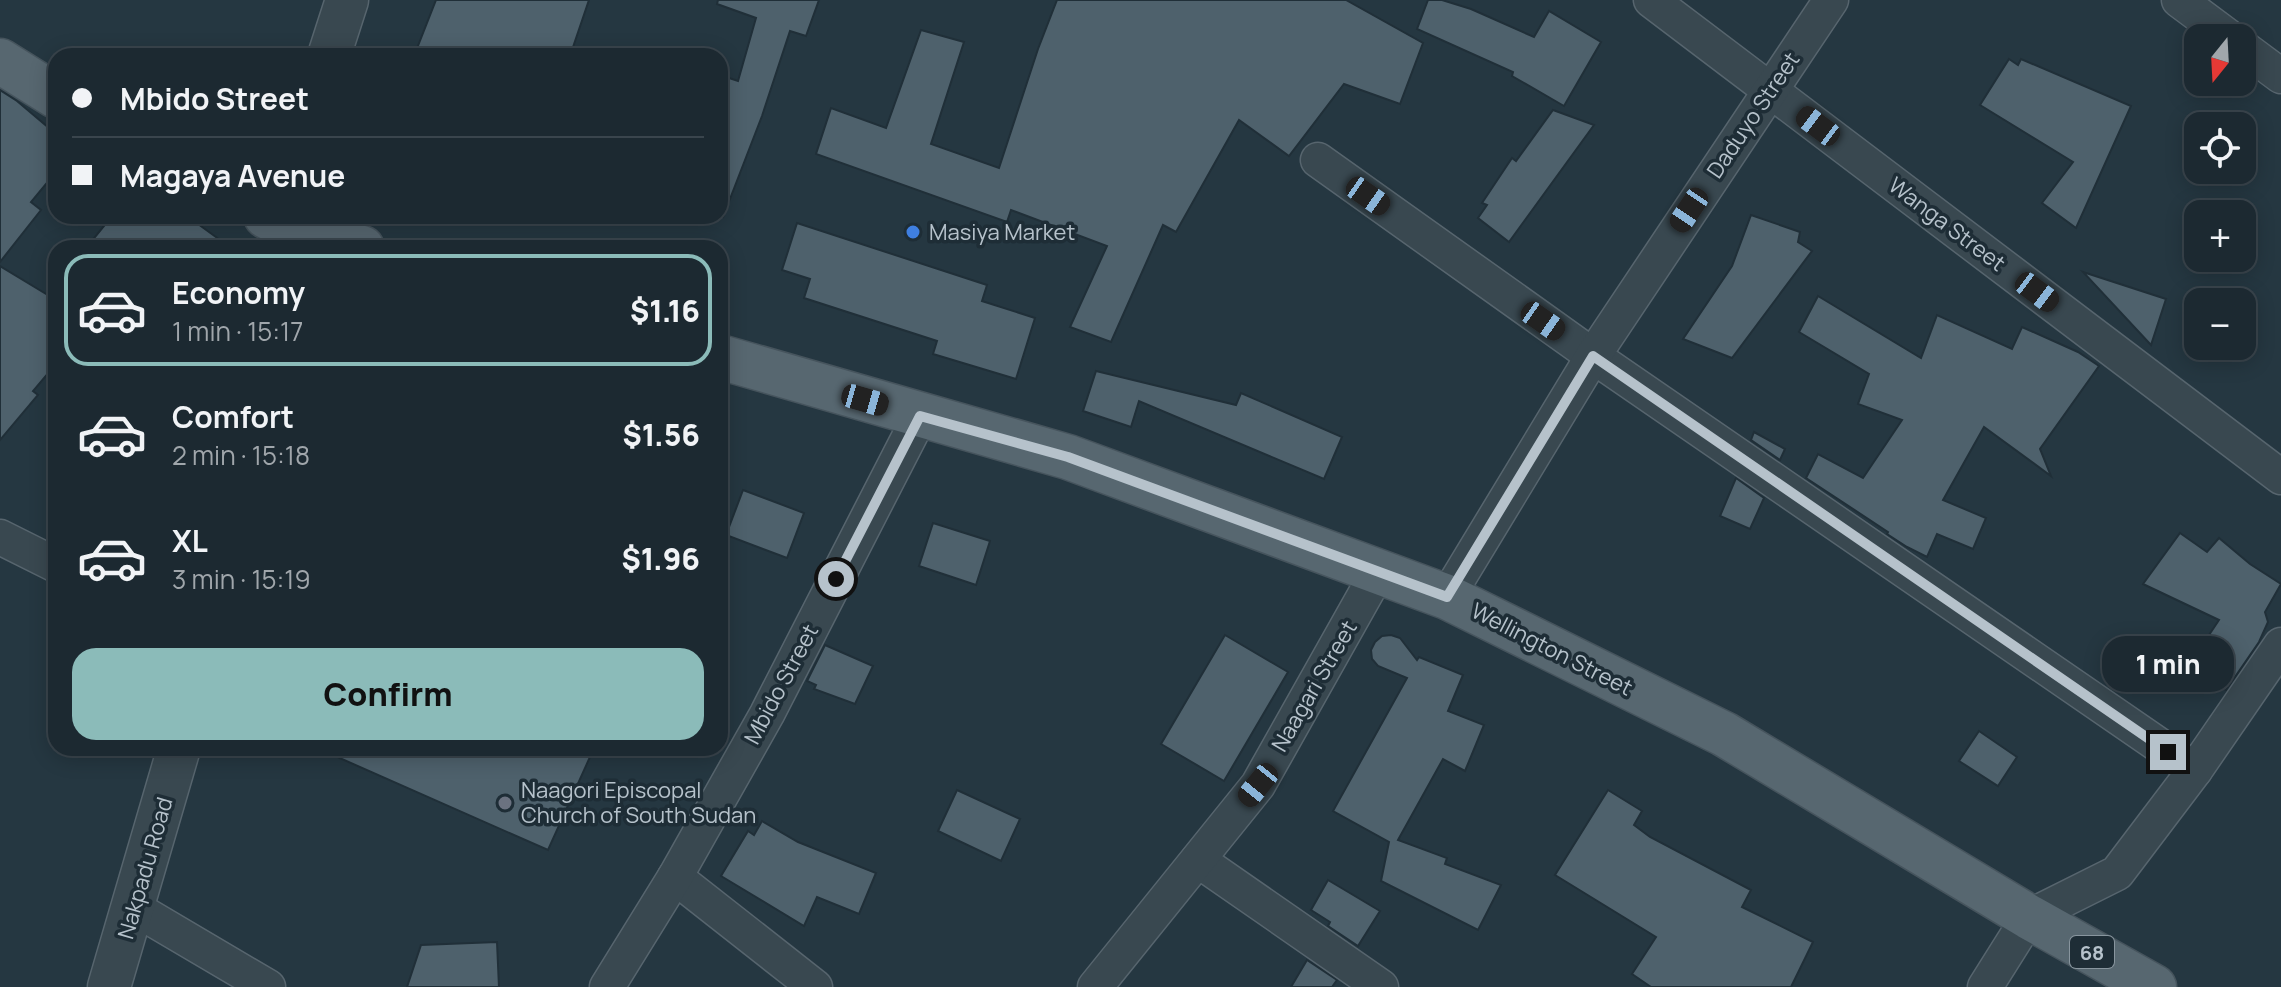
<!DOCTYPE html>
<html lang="en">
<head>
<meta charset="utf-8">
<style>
  body { margin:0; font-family:Manrope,sans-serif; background:#29353d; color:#f1f3f6; height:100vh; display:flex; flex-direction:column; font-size:30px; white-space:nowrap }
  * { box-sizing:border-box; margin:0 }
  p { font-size:26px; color:#a0a6ab }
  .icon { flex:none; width:44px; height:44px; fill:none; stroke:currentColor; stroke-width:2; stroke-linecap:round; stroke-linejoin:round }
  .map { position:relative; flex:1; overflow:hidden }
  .details { position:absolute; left:48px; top:240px; width:680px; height:516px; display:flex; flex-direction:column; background:#1c2931; border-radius:24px; box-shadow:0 4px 20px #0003,0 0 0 2px #3a454d }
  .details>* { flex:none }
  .top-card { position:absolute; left:48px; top:48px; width:680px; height:176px; border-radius:24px; box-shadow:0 4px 20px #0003,0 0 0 2px #3a454d; display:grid; align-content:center; height:176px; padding:0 24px; background:#1c2931 }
  .needle { width:52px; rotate:198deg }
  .controls { position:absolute; left:2184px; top:24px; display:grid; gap:16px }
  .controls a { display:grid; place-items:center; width:72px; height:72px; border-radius:16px; background:#1c2931; box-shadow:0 4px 20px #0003,0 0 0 2px #3a454d; font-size:40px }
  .end { position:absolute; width:36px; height:36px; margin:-18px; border:10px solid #b6c2cb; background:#111; box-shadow:0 0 0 4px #111 }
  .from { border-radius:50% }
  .bubble { position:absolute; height:56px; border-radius:24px; background:#1c2931; box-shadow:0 4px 20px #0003,0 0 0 2px #3a454d; font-size:26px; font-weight:800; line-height:56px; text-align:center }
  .car { position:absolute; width:24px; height:48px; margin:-24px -12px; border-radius:10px; box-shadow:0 0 6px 2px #0007; background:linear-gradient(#222 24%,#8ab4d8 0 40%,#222 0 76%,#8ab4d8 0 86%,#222 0) }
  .top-card b { display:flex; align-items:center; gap:28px; height:76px; font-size:30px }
  .top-card b+b { border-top:2px solid #3a454d }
  .top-card i { width:20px; height:20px; background:#f1f3f6 }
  ul { padding:14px 0 0; list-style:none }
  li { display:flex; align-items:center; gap:24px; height:112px; margin:0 16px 12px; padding:0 8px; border:4px solid transparent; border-radius:24px }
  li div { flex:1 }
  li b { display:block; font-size:30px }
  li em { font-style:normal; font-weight:800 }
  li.selected { border-color:#8bbbb9 }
  li>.icon { width:72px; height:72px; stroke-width:1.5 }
  .primary-button { display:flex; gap:16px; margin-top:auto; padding:16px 24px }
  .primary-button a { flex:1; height:92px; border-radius:24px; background:#8bbbb9; color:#111; font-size:32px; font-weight:800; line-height:92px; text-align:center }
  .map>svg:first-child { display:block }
</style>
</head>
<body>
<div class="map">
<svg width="2281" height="987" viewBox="0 0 2281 987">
  <rect width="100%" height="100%" fill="#253741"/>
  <g fill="#4e616c" stroke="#202f38" stroke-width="2">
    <polygon points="436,0 589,0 570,56 414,56"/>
    <polygon points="718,0 819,0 806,36 790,31 762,116 723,217 720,216 720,75 738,81 756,18 717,4"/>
    <polygon points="1057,0 1346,0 1423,43 1400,104 1344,84 1289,156 1239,120 1176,232 1163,225 1111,342 1070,327 1107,246 1011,210 1007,222 816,154 831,108 886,128 921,30 964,42 931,144 999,168 1038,49"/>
    <polygon points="1428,0 1442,0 1471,9 1534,37 1549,11 1601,42 1564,106 1512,76 1513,72 1417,29"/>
    <polygon points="2009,59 2018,65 2021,59 2131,106 2076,228 2042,203 2073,162 1980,105"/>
    <polygon points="0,90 17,101 56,134 56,172 31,202 41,210 0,262"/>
    <polygon points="1553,110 1594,125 1509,242 1478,218 1487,205 1482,203 1512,158 1516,161"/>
    <polygon points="1751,215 1800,232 1798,242 1812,251 1732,358 1683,339 1732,266"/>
    <polygon points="112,216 187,216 231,248 86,248"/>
    <polygon points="797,223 987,285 982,301 1035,318 1016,379 933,354 937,341 804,298 810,279 782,270"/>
    <polygon points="0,266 56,300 56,364 33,391 38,395 0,440"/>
    <polygon points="2083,272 2166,299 2151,345"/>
    <polygon points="1818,296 1921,358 1937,315 2012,349 2022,327 2078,352 2099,366 2040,449 2051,476 1984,427 1943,500 1986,518 1973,549 1937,534 1927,557 1907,547 1887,534 1888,532 1806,478 1818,454 1863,478 1902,420 1858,404 1869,374 1799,332"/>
    <polygon points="1096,371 1236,405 1241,393 1342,437 1324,479 1139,401 1131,427 1083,411"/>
    <polygon points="1754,432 1785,449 1780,460 1751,440"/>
    <polygon points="1736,478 1764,498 1750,529 1720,516"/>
    <polygon points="743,490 804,513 787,558 726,535"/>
    <polygon points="933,523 990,541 976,585 919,566"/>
    <polygon points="2180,533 2207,552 2219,538 2250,564 2281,584 2265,612 2268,622 2259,642 2226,690 2189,665 2219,620 2143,584"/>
    <polygon points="1225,635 1288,672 1224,781 1161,744"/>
    <polygon points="1391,635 1400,638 1417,660 1419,657 1463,675 1448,711 1484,725 1465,771 1443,759 1398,840 1447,858 1445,864 1501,885 1478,930 1381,881 1389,842 1333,811 1407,678 1378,666 1372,659 1371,650 1375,642 1382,636"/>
    <polygon points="825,645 873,666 855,704 814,689 816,685 807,681"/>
    <polygon points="1979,731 2017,757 1998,786 1959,761"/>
    <polygon points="317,748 570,748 590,757 548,850"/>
    <polygon points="957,790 1020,819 1001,861 938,831"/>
    <polygon points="1608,790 1642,811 1634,825 1650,837 1751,890 1742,907 1813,942 1791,987 1651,987 1632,974 1656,937 1555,875"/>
    <polygon points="762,821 798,842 876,873 859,914 817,897 804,926 721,876 748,831 754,835"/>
    <polygon points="1328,880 1380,911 1358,946 1328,926 1330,922 1311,910"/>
    <polygon points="497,942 499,987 407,987 421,945"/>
    <polygon points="1307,960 1337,980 1332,987 1291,987"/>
  </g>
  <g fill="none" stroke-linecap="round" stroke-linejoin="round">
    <defs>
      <g id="minor">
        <polyline points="1651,0 2281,477"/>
        <polyline points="2179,0 2230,38"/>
        <polyline points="2242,47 2281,76"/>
        <polyline points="1318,160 1593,356 2195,770"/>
        <polyline points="0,537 56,565"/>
        <polyline points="1447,597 1593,356 1831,0"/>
        <polyline points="1198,860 1381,987"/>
        <polyline points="675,877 815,987"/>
        <polyline points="134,908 268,987"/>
        <polyline points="607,987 675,877 767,714 920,416"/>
        <polyline points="1095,987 1258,785 1379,570"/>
        <polyline points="1985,987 2029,917 2117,873 2195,770 2281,645"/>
      </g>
      <g id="tertiary">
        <polyline points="329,56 347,0"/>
        <polyline points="109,987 179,748"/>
      </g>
      <g id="primary">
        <polyline points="0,61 56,96"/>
        <polyline points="266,216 277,222 362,248"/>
        <polyline points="720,357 1068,457 1447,597 1724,734 2029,917 2154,987"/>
      </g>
    </defs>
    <use href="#minor" stroke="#57656e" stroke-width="37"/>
    <use href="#tertiary" stroke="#57656e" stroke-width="45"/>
    <use href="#primary" stroke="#46545d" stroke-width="47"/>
    <use href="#minor" stroke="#394850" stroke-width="34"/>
    <use href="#tertiary" stroke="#394850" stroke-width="42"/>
    <use href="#primary" stroke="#576770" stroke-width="44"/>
  </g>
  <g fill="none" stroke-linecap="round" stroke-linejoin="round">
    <polyline stroke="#b6c2cb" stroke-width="10" points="836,579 920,416 1068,457 1447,597 1593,356 2168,752"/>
  </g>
  <circle fill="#3f7fe0" stroke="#1e2d36" stroke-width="3" cx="913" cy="232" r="8"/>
  <circle fill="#6b7280" stroke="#1e2d36" stroke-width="3" cx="505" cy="803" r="8"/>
  <g text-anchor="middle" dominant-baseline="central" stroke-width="7" stroke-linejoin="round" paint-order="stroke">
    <rect fill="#1e2d36" stroke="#88959e" stroke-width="2" x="2070" y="936" width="44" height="32" rx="6"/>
    <g font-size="20" font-weight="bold" fill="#b6c2cb">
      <text x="2092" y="952">68</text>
    </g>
    <g font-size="22" fill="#b6c2cb" stroke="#1e2d36">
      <text transform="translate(1753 115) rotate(-56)">Daduyo Street</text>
      <text transform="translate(1947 224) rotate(37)">Wanga Street</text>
      <text transform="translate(1552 649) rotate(27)">Wellington Street</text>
      <text transform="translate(781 684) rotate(-62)">Mbido Street</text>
      <text transform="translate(1314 686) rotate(-60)">Naagari Street</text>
      <text transform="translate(145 868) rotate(-74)">Nakpadu Road</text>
    </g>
    <g font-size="22" fill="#b6c2cb" stroke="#1e2d36" text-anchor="start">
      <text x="929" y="232">Masiya Market</text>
      <text x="521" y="790">Naagori Episcopal<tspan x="521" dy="25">Church of South Sudan</tspan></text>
    </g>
  </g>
</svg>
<div class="controls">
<a><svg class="needle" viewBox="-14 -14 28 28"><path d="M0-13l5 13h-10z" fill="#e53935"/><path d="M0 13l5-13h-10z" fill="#a0a6ab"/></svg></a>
<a><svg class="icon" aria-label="locate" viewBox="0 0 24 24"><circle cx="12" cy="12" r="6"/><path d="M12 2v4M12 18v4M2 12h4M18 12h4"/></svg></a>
<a>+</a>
<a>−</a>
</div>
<i class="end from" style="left:836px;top:579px"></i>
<i class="end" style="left:2168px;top:752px"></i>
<div class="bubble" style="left:2102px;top:636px;width:132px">1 min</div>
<i class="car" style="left:1818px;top:126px;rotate:307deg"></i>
<i class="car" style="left:1368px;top:196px;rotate:125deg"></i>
<i class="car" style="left:1689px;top:210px;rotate:214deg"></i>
<i class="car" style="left:2037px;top:292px;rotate:127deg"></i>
<i class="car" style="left:1543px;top:321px;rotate:125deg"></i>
<i class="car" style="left:865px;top:400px;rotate:106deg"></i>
<i class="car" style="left:1258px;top:785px;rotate:219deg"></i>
<div class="top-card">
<b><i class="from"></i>Mbido Street</b>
<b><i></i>Magaya Avenue</b>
</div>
<section class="details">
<ul>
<li class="selected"><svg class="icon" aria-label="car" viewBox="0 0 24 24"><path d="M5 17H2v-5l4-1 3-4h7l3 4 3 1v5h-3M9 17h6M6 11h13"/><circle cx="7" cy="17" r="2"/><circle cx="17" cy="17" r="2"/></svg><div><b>Economy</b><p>1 min · 15:17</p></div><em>$1.16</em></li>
<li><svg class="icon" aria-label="car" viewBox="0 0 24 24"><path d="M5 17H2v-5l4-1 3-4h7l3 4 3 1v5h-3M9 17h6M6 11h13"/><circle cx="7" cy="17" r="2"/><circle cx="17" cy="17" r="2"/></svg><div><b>Comfort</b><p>2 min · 15:18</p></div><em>$1.56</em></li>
<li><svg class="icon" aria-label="car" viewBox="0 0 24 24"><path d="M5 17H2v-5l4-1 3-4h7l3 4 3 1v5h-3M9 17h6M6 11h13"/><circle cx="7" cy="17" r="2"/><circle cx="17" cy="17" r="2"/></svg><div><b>XL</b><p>3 min · 15:19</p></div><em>$1.96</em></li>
</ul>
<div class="primary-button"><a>Confirm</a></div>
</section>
</div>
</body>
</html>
